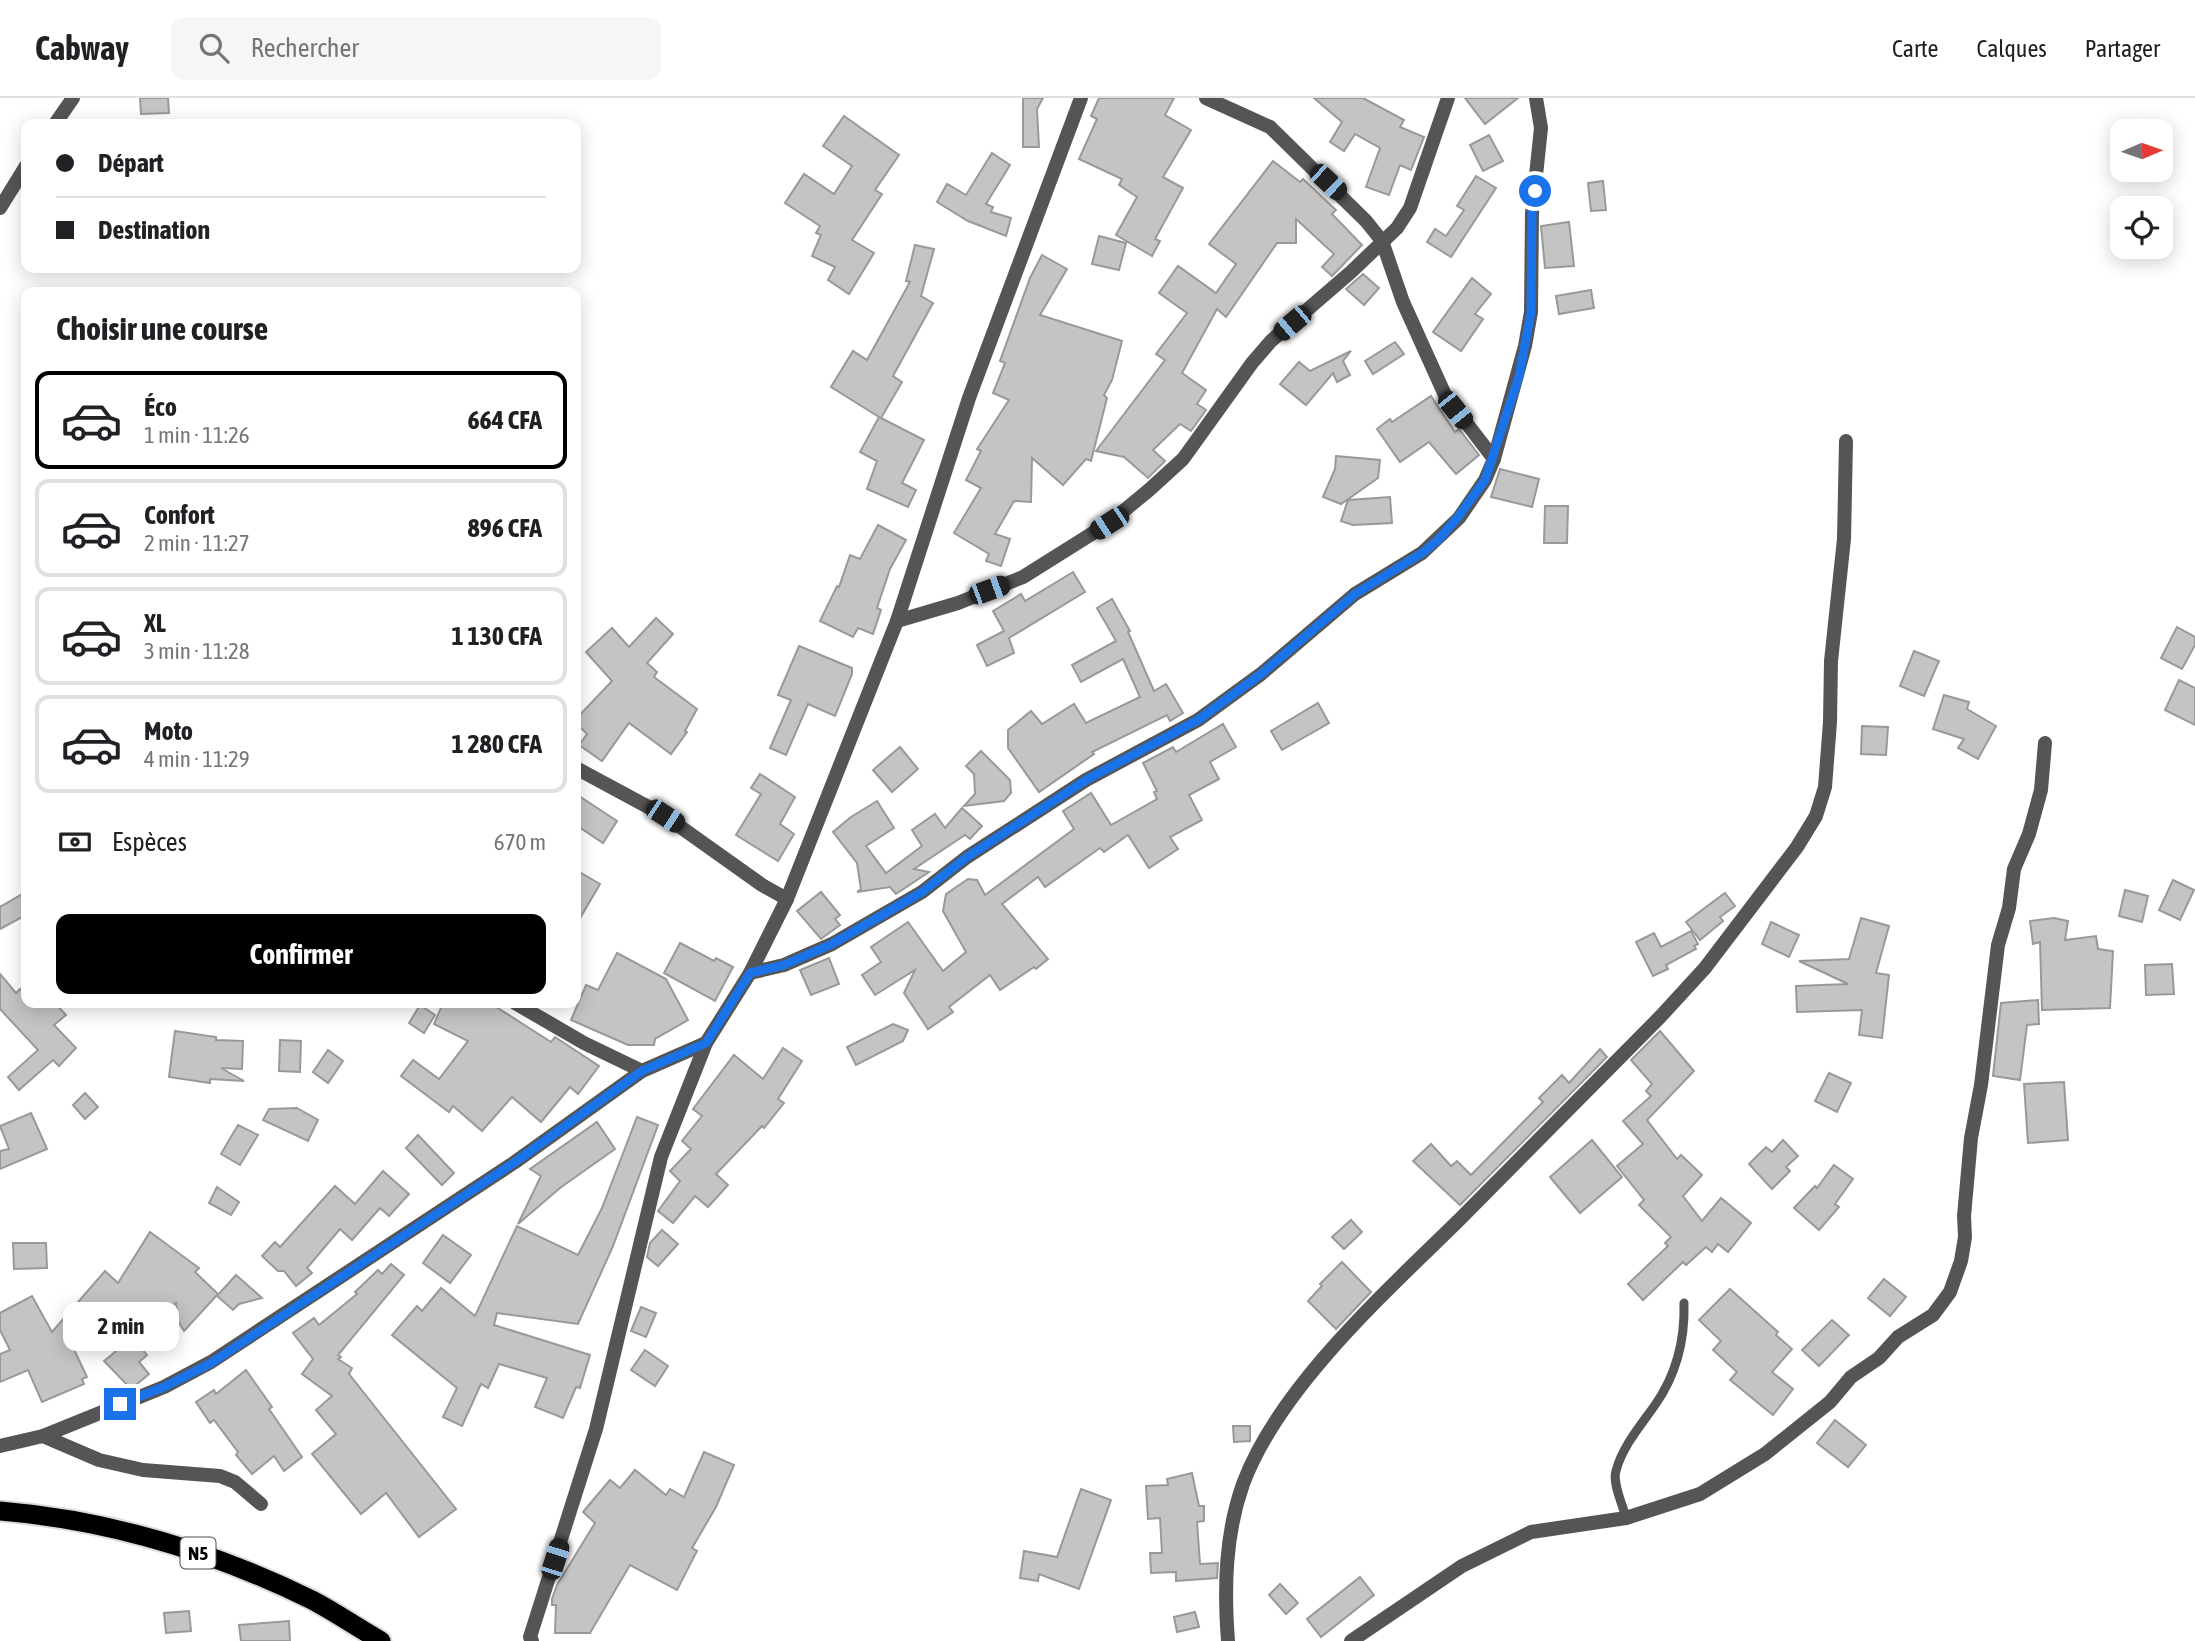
<!DOCTYPE html>
<html lang="fr">
<head>
<meta charset="utf-8">
<style>
  body { margin:0; font-family:"Asap Condensed",sans-serif; background:#f6f6f6; color:#202124; height:100vh; display:flex; flex-direction:column; font-size:26px; white-space:nowrap }
  * { box-sizing:border-box; margin:0 }
  p { font-size:23px; color:#757577 }
  .icon { flex:none; width:38px; height:38px; fill:none; stroke:currentColor; stroke-width:2; stroke-linecap:round; stroke-linejoin:round }
  .map { position:relative; flex:1; overflow:hidden }
  .panel { position:absolute; left:21px; top:189px; width:560px; height:721px; display:flex; flex-direction:column; background:#fff; border-radius:14px; box-shadow:0 4px 18px #0003 }
  .panel>* { flex:none }
  .guide { position:absolute; left:21px; top:21px; width:560px; height:154px; border-radius:14px; box-shadow:0 4px 18px #0003; display:grid; align-content:center; height:154px; padding:0 35px; background:#fff }
  .needle { width:46px; rotate:88deg }
  .controls { position:absolute; left:2110px; top:21px; display:grid; gap:14px }
  .controls a { display:grid; place-items:center; width:63px; height:63px; border-radius:14px; background:#fff; box-shadow:0 4px 18px #0003; font-size:35px }
  .end { position:absolute; width:32px; height:32px; margin:-16px; border:9px solid #1a73e8; background:#fff; box-shadow:0 0 0 4px #fff }
  .from { border-radius:50% }
  .bubble { position:absolute; height:49px; border-radius:14px; background:#fff; box-shadow:0 4px 18px #0003; font-size:23px; font-weight:700; line-height:49px; text-align:center }
  .car { position:absolute; width:21px; height:42px; margin:-21px -10px; border-radius:9px; box-shadow:0 0 5px 2px #0007; background:linear-gradient(#222 24%,#8ab4d8 0 40%,#222 0 76%,#8ab4d8 0 86%,#222 0) }
  .guide b { display:flex; align-items:center; gap:24px; height:66px; font-size:26px }
  .guide b+b { border-top:2px solid #e0e0e0 }
  .guide i { width:18px; height:18px; background:#202124 }
  ul { padding:0; list-style:none }
  li { display:flex; align-items:center; gap:21px; height:98px; margin:0 14px 10px; padding:0 21px; border:4px solid #e0e0e0; border-radius:14px }
  li div { flex:1 }
  li b { display:block; font-size:26px }
  li em { font-style:normal; font-weight:700 }
  li.on { border-color:#000 }
  li>.icon { width:63px; height:63px; stroke-width:1.5 }
  h2 { padding:0 35px; font-size:32px; line-height:84px }
  .pay { display:flex; align-items:center; gap:18px; height:77px; padding:0 35px; font-size:26px }
  .pay p { margin-inline-start:auto }
  .button { display:flex; gap:14px; margin-top:auto; padding:14px 35px }
  .button a { flex:1; height:80px; border-radius:14px; background:#000; color:#fff; font-size:28px; font-weight:700; line-height:80px; text-align:center }
  header { display:flex; align-items:center; gap:42px; box-sizing:border-box; height:98px; padding:0 35px; background:#fff; border-bottom:2px solid #e0e0e0 }
  header strong { font-size:33px }
  nav { display:flex; gap:38px; margin-inline-start:auto; font-size:24px }
  .search { width:490px; height:63px; background:#f6f6f6; display:flex; align-items:center; gap:18px; box-sizing:border-box; padding:0 24px; border-radius:14px; color:#757577; font-size:26px }
  .map>svg:first-child { display:block }
</style>
</head>
<body>
<header>
<strong>Cabway</strong>
<div class="search"><svg class="icon" aria-label="search" viewBox="0 0 24 24"><circle cx="10" cy="10" r="6"/><path d="M15 15l6 6"/></svg>Rechercher</div>
<nav><a>Carte</a><a>Calques</a><a>Partager</a></nav>
</header>
<div class="map">
<svg width="2195" height="1543" viewBox="0 0 2195 1543">
  <rect width="100%" height="100%" fill="#fff"/>
  <g fill="#c4c4c4" stroke="#999" stroke-width="2">
    <polygon points="140,0 168,0 169,15 141,16"/>
    <polygon points="1023,0 1043,0 1037,11 1039,49 1023,49"/>
    <polygon points="1099,0 1174,0 1165,17 1191,32 1163,79 1183,90 1155,141 1160,143 1152,158 1116,137 1137,99 1119,87 1122,81 1079,61 1097,21 1091,18"/>
    <polygon points="1314,0 1363,0 1404,22 1400,29 1424,39 1411,72 1400,67 1389,97 1366,89 1380,50 1355,36 1344,53 1330,44 1342,24"/>
    <polygon points="1465,0 1518,0 1485,26"/>
    <polygon points="844,18 899,57 875,92 882,96 852,142 874,155 849,196 828,182 835,169 812,158 821,137 816,135 820,128 785,105 804,76 834,96 852,68 823,48"/>
    <polygon points="1489,37 1503,63 1483,73 1470,47"/>
    <polygon points="992,55 1010,67 986,106 993,109 991,114 1011,120 1006,138 968,123 937,104 947,86 966,97"/>
    <polygon points="1273,63 1300,84 1303,81 1336,112 1332,116 1362,147 1332,178 1322,169 1334,156 1296,121 1296,145 1277,145 1226,219 1217,211 1182,275 1206,292 1197,306 1206,312 1191,333 1180,326 1153,352 1165,363 1148,380 1124,359 1096,353 1165,262 1156,256 1187,215 1159,195 1178,168 1216,195 1236,166 1209,146"/>
    <polygon points="1476,78 1496,90 1451,159 1427,144 1435,131 1446,138 1464,112 1457,108"/>
    <polygon points="1603,83 1606,112 1591,113 1588,85"/>
    <polygon points="1569,124 1574,168 1545,170 1541,128"/>
    <polygon points="1099,138 1126,145 1119,172 1092,166"/>
    <polygon points="915,147 934,151 921,198 933,205 893,278 902,284 881,320 924,342 902,385 916,392 908,409 867,391 877,363 860,354 879,319 831,289 853,253 867,262 910,184 906,183"/>
    <polygon points="1042,157 1067,171 1040,217 1122,243 1112,282 1104,297 1107,300 1091,363 1086,361 1063,387 1032,360 1031,404 1014,403 995,436 1010,441 1001,468 986,463 989,456 954,435 981,390 966,382 981,353 977,351 1009,302 993,295 1005,265 1000,263 1030,180"/>
    <polygon points="1363,176 1379,190 1364,207 1346,191"/>
    <polygon points="1472,180 1491,196 1475,216 1483,221 1461,253 1433,234"/>
    <polygon points="1591,192 1594,210 1559,216 1556,198"/>
    <polygon points="1395,244 1404,256 1373,276 1365,263"/>
    <polygon points="1351,253 1343,263 1350,277 1337,284 1333,275 1306,307 1280,286 1299,264 1310,273"/>
    <polygon points="1431,298 1455,334 1459,331 1479,357 1456,376 1429,344 1400,364 1377,331 1390,321 1392,324"/>
    <polygon points="1336,358 1380,362 1378,380 1341,406 1323,399 1335,371"/>
    <polygon points="1500,371 1539,381 1532,409 1491,399"/>
    <polygon points="1390,399 1392,425 1353,427 1341,423 1348,402"/>
    <polygon points="1545,408 1568,408 1567,445 1544,445"/>
    <polygon points="878,427 906,442 890,471 877,510 881,512 873,536 858,530 853,539 820,523 837,488 839,489 850,457 860,461"/>
    <polygon points="1073,474 1085,494 1009,540 1014,555 987,568 977,547 1004,533 993,513 1021,496 1025,503"/>
    <polygon points="1112,501 1130,533 1128,534 1154,593 1166,586 1183,615 1170,623 1167,617 1092,654 1094,656 1039,694 1008,650 1008,632 1031,613 1042,626 1074,606 1086,625 1140,599 1123,561 1081,584 1072,567 1116,543 1097,510"/>
    <polygon points="656,520 673,536 647,565 657,574 654,579 697,611 685,633 687,634 671,656 629,625 602,663 579,647 587,636 576,625 576,621 612,583 586,554 612,530 629,549"/>
    <polygon points="2177,529 2195,539 2195,547 2182,571 2161,560"/>
    <polygon points="799,548 852,570 852,576 835,618 808,606 786,657 770,650 791,602 778,597"/>
    <polygon points="1914,553 1939,563 1924,598 1900,588"/>
    <polygon points="2179,582 2195,590 2195,627 2165,612"/>
    <polygon points="1944,597 1969,604 1967,611 1996,628 1978,661 1958,650 1964,641 1933,631"/>
    <polygon points="1318,605 1329,625 1282,652 1271,633"/>
    <polygon points="1223,626 1236,649 1210,664 1219,681 1189,697 1202,722 1170,739 1178,751 1149,770 1128,737 1104,754 1100,750 1045,789 1038,779 1002,806 1048,861 1036,871 1034,869 1000,892 990,877 949,909 953,914 928,931 904,895 915,872 875,897 862,877 881,864 871,849 908,824 943,873 966,854 943,813 946,796 968,781 977,782 985,797 1074,731 1063,713 1091,695 1111,727 1157,701 1154,694 1157,693 1143,665 1173,649 1176,654"/>
    <polygon points="1862,628 1888,629 1886,657 1861,656"/>
    <polygon points="900,649 918,671 892,694 873,672"/>
    <polygon points="981,653 1010,682 1011,695 1004,703 964,708 975,696 974,676 966,668"/>
    <polygon points="760,676 795,699 780,726 794,736 778,763 736,737 761,696 751,690"/>
    <polygon points="576,696 617,723 603,745 576,727"/>
    <polygon points="877,703 894,730 866,748 886,775 922,748 912,732 935,716 945,730 962,710 982,728 970,741 965,737 914,771 929,774 896,796 890,789 857,794 861,791 857,765 833,734 851,719"/>
    <polygon points="576,772 600,786 576,827"/>
    <polygon points="2173,782 2194,792 2180,822 2159,812"/>
    <polygon points="2125,792 2148,798 2142,824 2119,818"/>
    <polygon points="26,794 26,817 0,831 0,809"/>
    <polygon points="821,794 840,817 835,821 840,827 821,841 797,813"/>
    <polygon points="1725,795 1735,808 1720,819 1723,823 1700,842 1686,824"/>
    <polygon points="1861,820 1889,828 1876,875 1889,877 1882,940 1859,937 1862,912 1797,914 1796,888 1848,886 1799,863 1849,861"/>
    <polygon points="2054,820 2068,823 2065,842 2096,838 2098,851 2113,853 2110,910 2042,912 2040,844 2033,846 2030,823"/>
    <polygon points="1771,824 1799,837 1789,859 1762,846"/>
    <polygon points="1691,833 1698,846 1694,848 1696,851 1666,867 1668,871 1653,878 1636,844 1654,835 1661,849"/>
    <polygon points="680,845 714,863 716,860 733,869 715,903 664,875"/>
    <polygon points="617,855 666,881 688,922 655,941 654,947 628,947 571,922 586,887 598,892"/>
    <polygon points="829,860 839,886 811,897 800,872"/>
    <polygon points="2172,866 2174,896 2146,897 2145,867"/>
    <polygon points="0,876 16,895 20,891 26,897 26,905 55,905 66,917 54,927 76,950 59,968 53,962 19,992 8,979 38,952 0,911"/>
    <polygon points="2038,902 2039,926 2027,927 2020,982 1993,978 2001,905"/>
    <polygon points="443,905 490,905 551,944 555,939 599,968 578,996 570,989 541,1024 512,999 482,1033 453,1008 449,1014 401,978 413,962 439,981 468,943 434,926"/>
    <polygon points="420,907 435,917 424,935 409,925"/>
    <polygon points="893,926 908,932 903,943 856,967 847,949"/>
    <polygon points="175,933 216,939 216,942 243,943 242,971 221,970 244,983 210,981 210,985 169,979"/>
    <polygon points="1660,933 1694,973 1647,1022 1677,1061 1681,1057 1702,1077 1683,1098 1702,1123 1721,1100 1751,1125 1728,1154 1718,1146 1712,1154 1706,1149 1686,1167 1683,1164 1643,1202 1628,1186 1668,1148 1665,1145 1671,1139 1639,1107 1644,1102 1617,1068 1643,1046 1623,1023 1651,998 1646,993 1652,986 1631,962"/>
    <polygon points="280,942 301,943 300,974 279,973"/>
    <polygon points="783,950 802,963 778,1001 784,1005 764,1030 762,1028 716,1076 728,1087 708,1109 695,1098 673,1125 658,1113 680,1083 670,1073 691,1051 682,1043 702,1018 693,1011 734,957 763,981"/>
    <polygon points="1600,951 1607,959 1460,1107 1413,1063 1431,1046 1451,1068 1457,1063 1471,1077 1543,1004 1539,1000 1562,977 1569,985"/>
    <polygon points="328,952 343,963 328,985 313,974"/>
    <polygon points="1829,975 1851,985 1837,1014 1815,1003"/>
    <polygon points="2064,984 2068,1042 2028,1045 2024,986"/>
    <polygon points="85,995 98,1009 85,1021 73,1007"/>
    <polygon points="297,1010 318,1022 308,1043 263,1022 269,1011"/>
    <polygon points="31,1015 47,1051 0,1071 0,1053 9,1051 0,1028"/>
    <polygon points="637,1019 658,1027 613,1148 578,1226 497,1215 494,1227 590,1257 580,1290 576,1289 563,1320 535,1309 547,1280 499,1266 488,1290 481,1286 462,1328 443,1319 457,1290 392,1237 417,1208 422,1213 441,1190 475,1218 517,1128 578,1157 602,1110"/>
    <polygon points="597,1024 615,1051 560,1090 518,1126 541,1078 530,1071"/>
    <polygon points="238,1027 258,1037 240,1067 221,1056"/>
    <polygon points="418,1037 454,1075 442,1087 406,1050"/>
    <polygon points="1592,1042 1622,1079 1580,1115 1550,1079"/>
    <polygon points="1783,1042 1798,1058 1786,1069 1790,1073 1772,1091 1749,1066 1766,1049 1772,1054"/>
    <polygon points="1834,1067 1853,1081 1835,1106 1839,1109 1819,1132 1794,1110 1815,1088 1817,1090"/>
    <polygon points="383,1073 409,1096 389,1118 380,1110 352,1142 340,1131 307,1170 312,1175 296,1188 284,1173 278,1173 262,1158 275,1144 280,1149 335,1088 355,1106"/>
    <polygon points="217,1089 239,1104 231,1117 209,1105"/>
    <polygon points="1351,1122 1362,1134 1344,1151 1332,1139"/>
    <polygon points="662,1132 678,1146 658,1168 647,1159 650,1145"/>
    <polygon points="150,1134 199,1170 195,1174 218,1196 184,1233 178,1223 176,1205 160,1218 152,1210 133,1235 102,1211 71,1245 87,1279 82,1281 84,1286 42,1304 28,1272 0,1284 0,1256 10,1252 0,1232 0,1215 32,1198 52,1234 105,1173 118,1185"/>
    <polygon points="443,1137 471,1157 450,1185 423,1165"/>
    <polygon points="13,1145 46,1145 47,1170 14,1171"/>
    <polygon points="1342,1164 1371,1194 1336,1231 1308,1203 1322,1188 1320,1186"/>
    <polygon points="391,1166 404,1177 338,1257 341,1259 338,1261 352,1270 349,1276 456,1411 419,1439 386,1395 361,1416 312,1356 336,1336 316,1312 332,1298 302,1276 313,1261 293,1235 314,1220 319,1227 357,1196 355,1194 378,1172 382,1176"/>
    <polygon points="236,1177 262,1200 239,1206 233,1212 217,1198"/>
    <polygon points="1884,1181 1906,1199 1890,1218 1868,1200"/>
    <polygon points="1730,1191 1778,1234 1776,1237 1792,1251 1772,1274 1793,1291 1773,1317 1730,1282 1737,1274 1713,1252 1721,1243 1699,1222"/>
    <polygon points="641,1209 656,1215 646,1239 631,1233"/>
    <polygon points="1832,1222 1849,1237 1819,1268 1802,1252"/>
    <polygon points="133,1239 147,1257 139,1264 149,1276 131,1291 104,1263"/>
    <polygon points="645,1252 668,1268 655,1288 631,1272"/>
    <polygon points="246,1272 272,1309 269,1311 302,1359 284,1373 274,1358 252,1376 236,1357 238,1354 214,1322 210,1325 196,1304 214,1292 216,1296"/>
    <polygon points="1835,1322 1866,1347 1848,1369 1817,1345"/>
    <polygon points="1233,1328 1250,1328 1250,1343 1234,1344"/>
    <polygon points="704,1354 734,1367 716,1409 692,1450 697,1453 677,1492 630,1467 590,1535 555,1535 556,1507 552,1507 552,1501 557,1487 595,1425 583,1414 610,1382 620,1390 635,1372 666,1397 670,1391 684,1399"/>
    <polygon points="1192,1375 1199,1408 1204,1408 1204,1423 1197,1424 1200,1466 1218,1465 1217,1480 1176,1483 1176,1474 1151,1475 1150,1455 1162,1455 1160,1420 1148,1421 1146,1388 1168,1387 1167,1381"/>
    <polygon points="1081,1391 1111,1402 1079,1491 1039,1476 1038,1483 1020,1480 1024,1453 1057,1459"/>
    <polygon points="1360,1479 1374,1497 1321,1539 1307,1521"/>
    <polygon points="1280,1486 1298,1505 1286,1516 1269,1497"/>
    <polygon points="189,1513 191,1533 166,1535 164,1515"/>
    <polygon points="1195,1514 1199,1529 1177,1534 1174,1519"/>
    <polygon points="289,1523 290,1543 241,1543 239,1527"/>
  </g>
  <g fill="none" stroke-linecap="round" stroke-linejoin="round">
    <defs>
      <path id="trunk" d="M0,1413c109,9 214,41 312,89 23,12 46,28 69,41"/>
    </defs>
    <use href="#trunk" stroke="#dbdbdb" stroke-width="23"/>
    <path stroke="#555" stroke-width="9" d="M1626,1420c-3,-13 -14,-35 -10,-47 6,-24 25,-46 39,-66 21,-30 30,-66 29,-102"/>
    <g stroke="#555" stroke-width="14">
      <polyline points="1206,0 1270,29 1366,123 1382,143 1403,204 1445,297 1494,361"/>
      <polyline points="55,26 73,0"/>
      <polyline points="0,110 26,68"/>
      <polyline points="897,523 958,505 1023,479 1109,425 1149,392 1183,361 1252,265 1271,243 1351,174 1397,130 1410,110 1448,0"/>
      <polyline points="576,670 665,718 762,787 787,801"/>
      <polyline points="750,875 784,867 832,846 922,794 967,759 1086,682 1198,622 1261,576 1355,496 1422,455 1459,420 1485,382 1494,361 1525,248 1531,214 1532,115 1541,30 1536,0"/>
      <polyline points="515,905 584,945 642,973"/>
      <polyline points="43,1338 99,1362 143,1372 220,1378 235,1384 261,1406"/>
      <polyline points="0,1348 43,1338 164,1289 211,1264 515,1064 642,973 706,945"/>
      <polyline points="532,1543 530,1539 596,1331 661,1059 706,945 750,875 787,801 897,523 969,300 1081,0"/>
      <path d="M1228,1543c-4,-53 -3,-106 15,-157 36,-97 144,-193 217,-265 67,-67 134,-135 201,-203l44,-48 92,-121 19,-31 9,-29 5,-65 1,-61 13,-122 2,-98"/>
      <polyline points="1351,1543 1462,1468 1531,1434 1626,1420 1700,1396 1765,1356 1830,1304 1851,1279 1879,1260 1898,1239 1933,1217 1950,1194 1961,1163 1965,1139 1964,1118 1971,1040 1981,987 1998,847 2009,810 2014,771 2029,736 2041,692 2045,645"/>
    </g>
    <use href="#trunk" stroke="#000" stroke-width="19"/>
  </g>
  <g fill="none" stroke-linecap="round" stroke-linejoin="round">
    <polyline stroke="#1a73e8" stroke-width="9" points="120,1306 164,1289 211,1265 515,1064 642,973 706,945 750,875 784,867 832,846 922,794 967,759 1086,682 1198,622 1261,576 1355,496 1422,455 1438,442 1458,419 1485,382 1519,278 1531,214 1532,114 1535,93"/>
  </g>
  <g text-anchor="middle" dominant-baseline="central" stroke-width="6" stroke-linejoin="round" paint-order="stroke">
    <rect fill="#fff" stroke="#4c4c4c" stroke-width="2" x="180.5" y="1439.5" width="35" height="31" rx="5"/>
    <g font-size="19" font-weight="bold" fill="#000">
      <text x="198" y="1455">N5</text>
    </g>
  </g>
</svg>
<div class="controls">
<a><svg class="needle" viewBox="-14 -14 28 28"><path d="M0-13l5 13h-10z" fill="#e53935"/><path d="M0 13l5-13h-10z" fill="#757577"/></svg></a>
<a><svg class="icon" aria-label="locate" viewBox="0 0 24 24"><circle cx="12" cy="12" r="6"/><path d="M12 2v4M12 18v4M2 12h4M18 12h4"/></svg></a>
</div>
<i class="end from" style="left:1535px;top:93px"></i>
<i class="end" style="left:120px;top:1306px"></i>
<div class="bubble" style="left:63px;top:1204px;width:116px">2 min</div>
<i class="car" style="left:1328px;top:84px;rotate:133deg"></i>
<i class="car" style="left:1292px;top:225px;rotate:230deg"></i>
<i class="car" style="left:1455px;top:312px;rotate:141deg"></i>
<i class="car" style="left:1109px;top:425px;rotate:237deg"></i>
<i class="car" style="left:989px;top:492px;rotate:70deg"></i>
<i class="car" style="left:665px;top:718px;rotate:123deg"></i>
<i class="car" style="left:555px;top:1461px;rotate:18deg"></i>
<div class="guide">
<b><i class="from"></i>Départ</b>
<b><i></i>Destination</b>
</div>
<section class="panel">
<h2>Choisir une course</h2>
<ul>
<li class="on"><svg class="icon" aria-label="car" viewBox="0 0 24 24"><path d="M5 17H2v-5l4-1 3-4h7l3 4 3 1v5h-3M9 17h6M6 11h13"/><circle cx="7" cy="17" r="2"/><circle cx="17" cy="17" r="2"/></svg><div><b>Éco</b><p>1 min · 11:26</p></div><em>664 CFA</em></li>
<li><svg class="icon" aria-label="car" viewBox="0 0 24 24"><path d="M5 17H2v-5l4-1 3-4h7l3 4 3 1v5h-3M9 17h6M6 11h13"/><circle cx="7" cy="17" r="2"/><circle cx="17" cy="17" r="2"/></svg><div><b>Confort</b><p>2 min · 11:27</p></div><em>896 CFA</em></li>
<li><svg class="icon" aria-label="car" viewBox="0 0 24 24"><path d="M5 17H2v-5l4-1 3-4h7l3 4 3 1v5h-3M9 17h6M6 11h13"/><circle cx="7" cy="17" r="2"/><circle cx="17" cy="17" r="2"/></svg><div><b>XL</b><p>3 min · 11:28</p></div><em>1 130 CFA</em></li>
<li><svg class="icon" aria-label="car" viewBox="0 0 24 24"><path d="M5 17H2v-5l4-1 3-4h7l3 4 3 1v5h-3M9 17h6M6 11h13"/><circle cx="7" cy="17" r="2"/><circle cx="17" cy="17" r="2"/></svg><div><b>Moto</b><p>4 min · 11:29</p></div><em>1 280 CFA</em></li>
</ul>
<div class="pay"><svg class="icon" aria-label="cash" viewBox="0 0 24 24"><path d="M3 7h18v10H3z"/><circle cx="12" cy="12" r="2"/></svg>Espèces<p>670 m</p></div>
<div class="button"><a>Confirmer</a></div>
</section>
</div>
</body>
</html>
